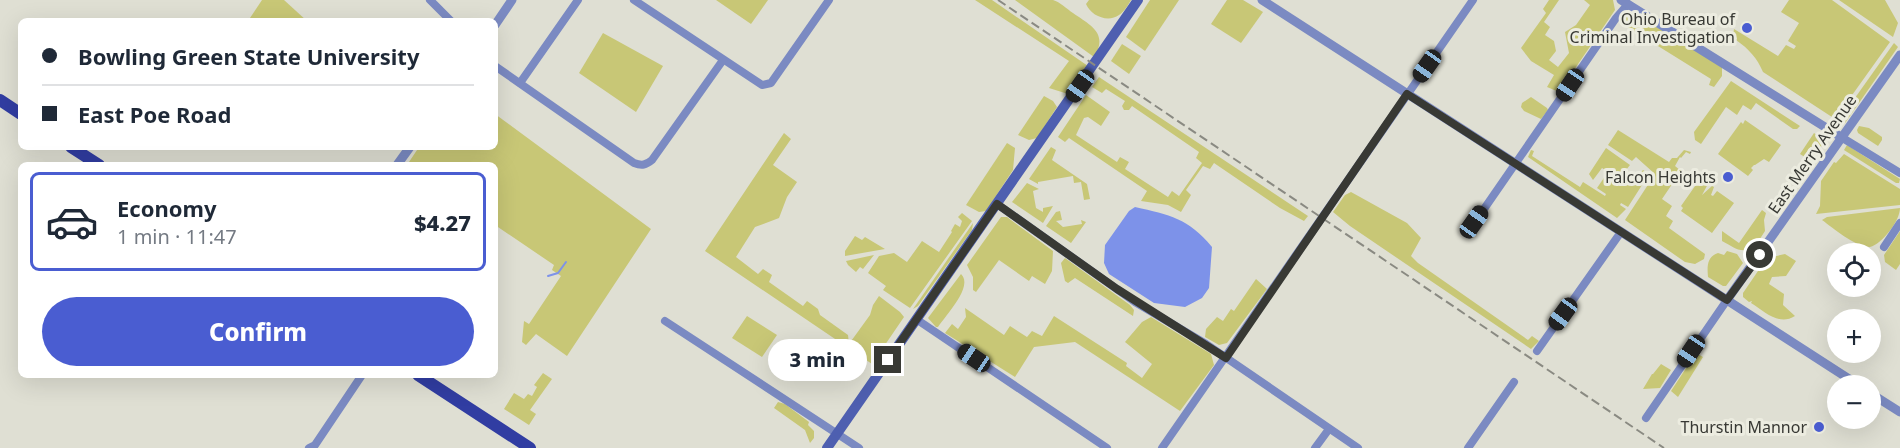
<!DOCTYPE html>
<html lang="en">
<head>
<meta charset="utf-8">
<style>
  body { margin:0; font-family:"Noto Sans",sans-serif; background:#f2f2f3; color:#1f2937; height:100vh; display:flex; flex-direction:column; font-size:22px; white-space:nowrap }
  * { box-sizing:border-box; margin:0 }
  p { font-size:20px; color:#747a83 }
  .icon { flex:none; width:33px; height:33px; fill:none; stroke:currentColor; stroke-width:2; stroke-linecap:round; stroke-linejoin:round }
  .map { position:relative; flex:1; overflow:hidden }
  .drawer { position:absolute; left:18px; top:162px; width:480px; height:216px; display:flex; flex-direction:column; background:#fff; border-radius:9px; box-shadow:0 6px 24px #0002 }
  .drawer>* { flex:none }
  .guide { position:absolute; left:18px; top:18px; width:480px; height:132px; border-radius:9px; box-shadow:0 6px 24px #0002; display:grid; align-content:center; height:132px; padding:0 24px; background:#fff }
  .controls { position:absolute; left:1827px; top:243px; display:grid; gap:12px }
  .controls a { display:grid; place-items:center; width:54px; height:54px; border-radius:50%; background:#fff; box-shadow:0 6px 24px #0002; font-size:30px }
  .end { position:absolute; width:27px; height:27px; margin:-14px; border:8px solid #383934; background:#fff; box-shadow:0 0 0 3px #fff }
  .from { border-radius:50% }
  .bubble { position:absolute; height:42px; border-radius:21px; background:#fff; box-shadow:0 6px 24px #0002; font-size:20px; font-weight:800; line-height:42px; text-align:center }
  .car { position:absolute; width:18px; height:36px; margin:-18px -9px; border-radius:8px; box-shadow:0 0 4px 2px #0007; background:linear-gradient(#222 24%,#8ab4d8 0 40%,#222 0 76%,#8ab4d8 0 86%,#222 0) }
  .guide b { display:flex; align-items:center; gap:21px; height:57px; font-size:22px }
  .guide b+b { border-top:2px solid #e0e1e3 }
  .guide i { width:15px; height:15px; background:#1f2937 }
  ul { padding:10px 0 0; list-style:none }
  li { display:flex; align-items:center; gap:18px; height:99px; margin:0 12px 9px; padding:0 12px; border:3px solid #e0e1e3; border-radius:9px }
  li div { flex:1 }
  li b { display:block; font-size:22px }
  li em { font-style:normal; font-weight:800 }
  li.selected { border-color:#4a5dd1 }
  li>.icon { width:54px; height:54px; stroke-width:1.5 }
  .cta { display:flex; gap:12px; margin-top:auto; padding:12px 24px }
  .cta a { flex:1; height:69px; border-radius:36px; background:#4a5dd1; color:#fff; font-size:24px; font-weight:800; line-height:69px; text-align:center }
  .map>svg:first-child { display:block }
</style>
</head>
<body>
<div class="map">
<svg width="1900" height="448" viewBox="0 0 1900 448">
  <rect width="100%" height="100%" fill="#dfdfd3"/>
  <g fill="#c8c776">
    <polygon points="262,0 284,0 307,21 248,21"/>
    <polygon points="716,0 768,0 751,24"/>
    <polygon points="975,0 992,0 1088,66 1068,94 1049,88 1069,61"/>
    <path d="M1015,0c11,0 27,0 38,0 7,2 14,9 20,13 17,12 36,20 21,44z"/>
    <path d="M1089,0h42c-3,5 -7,12 -12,15 -11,8 -28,1 -33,-11z"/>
    <polygon points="1150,0 1179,0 1145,51 1126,37"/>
    <polygon points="1227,0 1243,0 1263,12 1241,43 1211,24"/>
    <polygon points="1549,0 1559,0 1544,22 1550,27 1545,35 1554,41 1556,51 1549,60 1558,67 1569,53 1565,32 1576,25 1590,5 1584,0 1613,0 1615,10 1559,92 1547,87 1554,75 1531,61 1521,48 1546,13 1543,9"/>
    <path d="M1789,0h43l58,42 -55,77 -72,-47c-6,-14 -14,-23 -27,-32l1,-2 -4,-2 1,-7 44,27 8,-11 8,4 2,-3 -8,-5 11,-18 -18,-11z"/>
    <polygon points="1839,0 1885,0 1898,23 1893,37"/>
    <polygon points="1632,12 1722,67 1722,76 1714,87 1709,85 1711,79 1621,23 1627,14"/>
    <polygon points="603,33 663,66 636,112 579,73"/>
    <polygon points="1894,43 1898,47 1845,123 1842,124 1840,119"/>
    <polygon points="1122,44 1141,56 1129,74 1111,61"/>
    <polygon points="1099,77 1308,216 1304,221 1280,208 1214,163 1210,169 1203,166 1186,190 1191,195 1181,212 1168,205 1141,201 1147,191 1069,138 1065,142 1058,137 1086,95 1110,112 1101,126 1088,117 1084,118 1076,135 1117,162 1120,157 1129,162 1125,169 1168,197 1172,191 1179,196 1202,163 1196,158 1199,152 1132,106 1129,110 1124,110 1122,106 1125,101 1106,89 1102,93 1092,87"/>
    <polygon points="1731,81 1800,126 1797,129 1793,129 1756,103 1751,110 1743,105 1737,115 1726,107 1701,144 1695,140 1694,132"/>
    <polygon points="1044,96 1053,101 1057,107 1037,138 1029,140 1018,135"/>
    <polygon points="1531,97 1547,108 1548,110 1541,119 1524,111 1521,107 1522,103"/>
    <polygon points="495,114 651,229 567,356 536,334 526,345 522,342 524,321 529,324 561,276 552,270 554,265 495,225 495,165 407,165 419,147 495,147"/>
    <polygon points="1745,120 1781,145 1769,162 1764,159 1755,165 1754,165 1751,168 1753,170 1748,176 1718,154 1741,122 1743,124"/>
    <polygon points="1859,126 1869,128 1882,137 1882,140 1878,146 1858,133 1857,130"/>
    <polygon points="1618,130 1669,162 1672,158 1677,158 1684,150 1691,152 1690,154 1686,152 1681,158 1680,157 1675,166 1681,171 1662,199 1672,206 1666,216 1673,221 1669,228 1705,254 1704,259 1695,264 1685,262 1625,220 1655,174 1636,157 1632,161 1608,145"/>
    <polygon points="784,133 791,139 773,165 797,182 787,197 779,218 755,227 736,257 758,274 763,269 772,275 769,282 803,306 807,301 818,309 820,315 848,335 849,344 870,315 873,305 879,296 900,312 904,317 872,364 705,251"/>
    <polygon points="1814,133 1825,141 1811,161 1800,154"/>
    <polygon points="1007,143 1015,148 1013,170 986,211 979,212 966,205"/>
    <polygon points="1847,145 1900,179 1899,183 1896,183 1844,150"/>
    <polygon points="1051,147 1056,150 1052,160 1087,184 1090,199 1084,200 1081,182 1074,183 1073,176 1038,182 1038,184 1029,179"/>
    <polygon points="1606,148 1630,165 1626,170 1636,178 1643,170 1649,174 1628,207 1621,203 1620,205 1626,209 1617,218 1528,157 1531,150 1534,151 1532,156 1580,187 1583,182 1605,196 1606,194 1597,188 1608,172 1602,168 1593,180 1589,174"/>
    <polygon points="1844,154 1900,189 1900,205 1816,214 1820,206 1821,181 1834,162 1836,163"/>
    <polygon points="1700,179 1708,184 1702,195 1712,186 1714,187 1711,195 1713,196 1717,191 1734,203 1712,233 1681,211 1683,208 1681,206"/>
    <polygon points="1027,183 1039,189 1033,191 1036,208 1043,212 1043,208 1053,206 1043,223 1012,202"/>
    <polygon points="1351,192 1407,223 1421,238 1411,256 1418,263 1528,340 1532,336 1539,341 1531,349 1350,226 1333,212 1345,195"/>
    <path d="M1900,208c0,13 -18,36 -30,39 -15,0 -37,-19 -48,-27l5,-3z"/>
    <path d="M1762,210l4,3 -2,7 1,11 -11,17c-15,6 -20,-1 -32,-7v-10l17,12z"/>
    <polygon points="1060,211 1062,220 1056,221 1063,227 1082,224 1081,220 1086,222 1071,243 1046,226 1056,212"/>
    <polygon points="962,213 972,221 910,308 883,290 886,286 868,273 879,256 894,253 907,262 922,241 939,252 952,232 951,231 955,224 960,227 962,221 958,217"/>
    <polygon points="1001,217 1007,217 1053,251 1052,271 1045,284 1032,276 1029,281 999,260 976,292 973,290 973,277 967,265"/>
    <polygon points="973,223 972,230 918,306 913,309"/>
    <polygon points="1900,231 1900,264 1896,270 1885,262 1884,255"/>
    <polygon points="855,236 862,240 865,237 885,249 845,256 845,251"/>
    <path d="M1727,251l10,3 6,9 -17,23h-3l-15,-9c-1,-11 -1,-20 10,-24l6,2z"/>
    <path d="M1771,252l1,5 13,-3 11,7 -10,15 -14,1 -3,7 15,10 -1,11 12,11c-16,10 -30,-4 -44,-13l1,-2 -3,1 -6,-5v-4z"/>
    <polygon points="874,255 863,269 860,267 856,272 848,265 846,261"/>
    <polygon points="1065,258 1130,305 1134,310 1133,316 1075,278 1068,283 1065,281 1061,263"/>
    <path d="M961,274c13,12 -15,41 -23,53h-2l-8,-9z"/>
    <polygon points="1256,279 1267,289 1227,343 1219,345 1205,337 1206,329 1217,317 1223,321 1231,309 1234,311"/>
    <polygon points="965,308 1004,335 1010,326 1027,337 1032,331 1042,336 1054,316 1127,363 1126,366 1142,378 1152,364 1125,342 1142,322 1151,317 1211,354 1214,365 1180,411 1075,342 1034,347 1015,377 945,333 952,324 958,329 966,317"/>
    <polygon points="747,316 777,335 762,357 732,338"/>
    <polygon points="1696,353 1703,357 1678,397 1671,391"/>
    <polygon points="1661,364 1671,370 1660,388 1643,389 1652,374 1653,374"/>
    <polygon points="543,373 552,379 530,410 536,414 529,425 504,409 514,393 524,399 528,394 532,396 537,387 534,385"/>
    <polygon points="778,402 785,404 809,422 808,425 814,431 814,438 810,443 805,430 774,408"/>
  </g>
  <path fill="#7d92e9" d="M1135,207c35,8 53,11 77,40l-3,41 -7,10 -17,9 -31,-4 -45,-29 -5,-11 1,-18 24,-34z"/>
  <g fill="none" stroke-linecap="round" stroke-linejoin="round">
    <polyline stroke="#7d92e9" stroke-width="2" points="548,276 558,273 566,262"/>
    <g stroke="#7b8ac2" stroke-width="8">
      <polyline points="430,0 451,21"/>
      <polyline points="634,0 762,85 771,83 829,0"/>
      <path d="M495,66l139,97c8,3 12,2 18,-3l71,-100"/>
      <polyline points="520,83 578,0"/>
      <polyline points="1841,137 1900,173"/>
      <polyline points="997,204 1135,302 1206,344 1358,448"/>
      <polyline points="1475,222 1616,18 1628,4"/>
      <polyline points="1884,247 1900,223"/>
      <polyline points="916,319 1107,448"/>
      <polyline points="665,321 859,448"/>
      <polyline points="1537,351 1621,232"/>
      <polyline points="1646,418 1727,300"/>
      <polyline points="309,448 315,445 362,375"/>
      <polyline points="1162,448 1473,0"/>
      <polyline points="1315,448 1329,429"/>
      <polyline points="1468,448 1514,382"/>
    </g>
    <g stroke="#7b8ac2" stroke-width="9">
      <polyline points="1262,0 1860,386"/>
      <polyline points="1621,0 1841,137"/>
      <polyline points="495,25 512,0"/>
      <polyline points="397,165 410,147"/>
      <polyline points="1727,300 1900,55"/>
      <polyline points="1870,393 1900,412"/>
    </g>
    <polyline stroke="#4e5fb0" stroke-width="10" points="827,448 1138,0"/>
    <g stroke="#313da2" stroke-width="12">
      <polyline points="0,100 21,114"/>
      <polyline points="71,147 99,165"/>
      <polyline points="418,375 530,448"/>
    </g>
    <polyline stroke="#8a8a82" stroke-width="2" stroke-dasharray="9 4.5" stroke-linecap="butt" points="998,0 1664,448"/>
  </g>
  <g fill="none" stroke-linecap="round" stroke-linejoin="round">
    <polyline stroke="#383934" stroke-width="8" points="888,360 997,204 1117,289 1226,358 1407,94 1727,300 1760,255"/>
  </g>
  <g fill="#4a5dd1" stroke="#ecece0" stroke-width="2">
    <circle cx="1747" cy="28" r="6"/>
    <circle cx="1728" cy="177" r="6"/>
    <circle cx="1819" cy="427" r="6"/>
  </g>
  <g text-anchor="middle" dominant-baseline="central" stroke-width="6" stroke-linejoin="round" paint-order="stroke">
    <g font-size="16" fill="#383934" stroke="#ecece0" text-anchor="end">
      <text x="1735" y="19">Ohio Bureau of<tspan x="1735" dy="18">Criminal Investigation</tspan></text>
      <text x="1716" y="177">Falcon Heights</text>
      <text x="1807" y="427">Thurstin Mannor</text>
    </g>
    <g font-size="16" fill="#383934" stroke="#ecece0">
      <text transform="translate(1812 154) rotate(-55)">East Merry Avenue</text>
    </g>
  </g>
</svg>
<div class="controls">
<a><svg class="icon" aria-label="locate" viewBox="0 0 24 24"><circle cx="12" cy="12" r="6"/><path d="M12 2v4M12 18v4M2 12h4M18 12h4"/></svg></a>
<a>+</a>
<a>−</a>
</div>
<i class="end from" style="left:1760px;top:255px"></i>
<i class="end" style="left:888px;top:360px"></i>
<div class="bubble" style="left:768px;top:339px;width:99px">3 min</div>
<i class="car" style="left:1427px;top:66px;rotate:215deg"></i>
<i class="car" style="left:1570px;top:85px;rotate:214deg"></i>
<i class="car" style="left:1080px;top:86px;rotate:215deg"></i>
<i class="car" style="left:1474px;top:222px;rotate:35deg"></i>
<i class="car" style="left:1563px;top:314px;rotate:216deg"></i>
<i class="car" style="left:1691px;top:351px;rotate:214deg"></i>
<i class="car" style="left:974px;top:358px;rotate:304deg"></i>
<div class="guide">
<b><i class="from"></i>Bowling Green State University</b>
<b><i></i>East Poe Road</b>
</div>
<section class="drawer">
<ul>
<li class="selected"><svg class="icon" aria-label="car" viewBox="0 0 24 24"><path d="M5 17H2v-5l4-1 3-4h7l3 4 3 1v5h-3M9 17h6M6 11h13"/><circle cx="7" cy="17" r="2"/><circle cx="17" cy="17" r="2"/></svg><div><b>Economy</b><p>1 min · 11:47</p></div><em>$4.27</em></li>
</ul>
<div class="cta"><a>Confirm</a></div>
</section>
</div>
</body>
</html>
